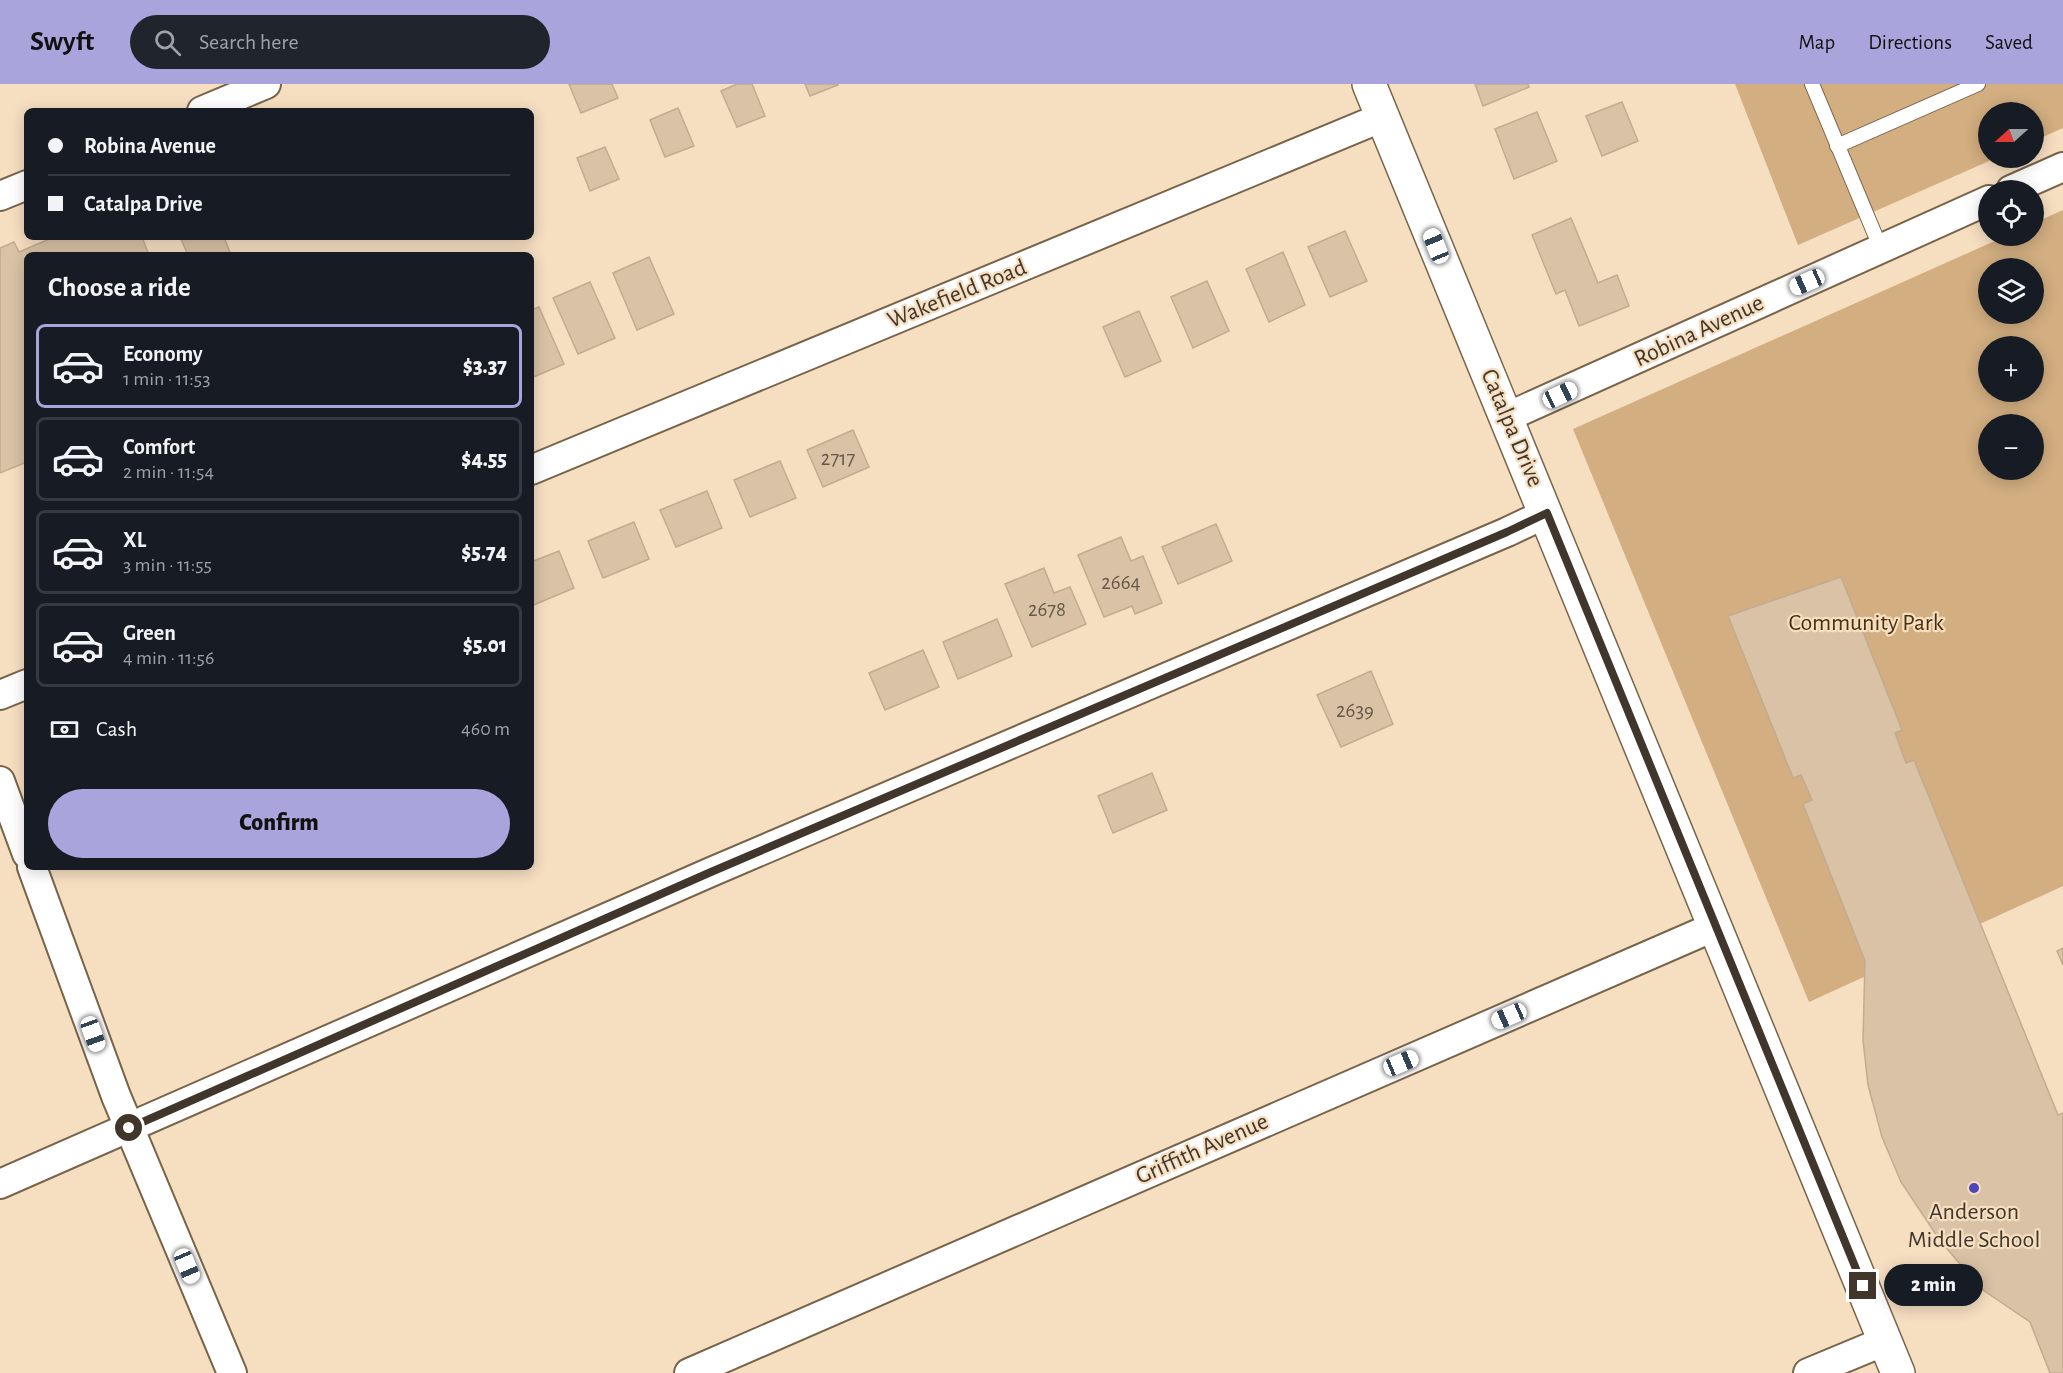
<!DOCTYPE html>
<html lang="en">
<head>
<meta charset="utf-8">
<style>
  body { margin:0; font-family:"Alegreya Sans",sans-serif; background:#20242c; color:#f1f3f6; height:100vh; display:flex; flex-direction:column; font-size:22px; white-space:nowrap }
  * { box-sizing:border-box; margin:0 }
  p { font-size:20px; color:#9ea1a6 }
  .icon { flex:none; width:33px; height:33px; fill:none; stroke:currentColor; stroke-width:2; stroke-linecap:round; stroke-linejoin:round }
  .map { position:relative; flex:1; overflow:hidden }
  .details { position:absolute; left:24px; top:168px; width:510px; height:618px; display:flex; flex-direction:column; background:#171b24; border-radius:9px; box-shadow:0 3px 15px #0003 }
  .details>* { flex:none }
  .banner { position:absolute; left:24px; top:24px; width:510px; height:132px; border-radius:9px; box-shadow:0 3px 15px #0003; display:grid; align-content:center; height:132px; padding:0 24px; background:#171b24 }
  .needle { width:39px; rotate:249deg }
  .tools { position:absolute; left:1978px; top:18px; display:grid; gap:12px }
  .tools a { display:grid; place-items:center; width:66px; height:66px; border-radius:50%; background:#171b24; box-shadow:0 3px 15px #0003; font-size:30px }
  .end { position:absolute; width:27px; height:27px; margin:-14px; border:8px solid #40362b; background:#fff; box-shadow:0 0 0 3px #fff }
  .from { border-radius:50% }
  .bubble { position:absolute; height:42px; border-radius:21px; background:#171b24; box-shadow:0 3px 15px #0003; font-size:20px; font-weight:800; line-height:42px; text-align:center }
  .car { position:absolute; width:18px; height:36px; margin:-18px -9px; border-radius:8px; box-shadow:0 0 4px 2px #0007; background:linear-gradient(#fff 24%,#345 0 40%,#fff 0 76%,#345 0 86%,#fff 0) }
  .banner b { display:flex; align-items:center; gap:21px; height:57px; font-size:22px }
  .banner b+b { border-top:2px solid #363941 }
  .banner i { width:15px; height:15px; background:#f1f3f6 }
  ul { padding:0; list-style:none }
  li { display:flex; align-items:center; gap:18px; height:84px; margin:0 12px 9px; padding:0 12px; border:3px solid #363941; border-radius:9px }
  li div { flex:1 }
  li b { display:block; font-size:22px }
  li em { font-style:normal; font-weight:800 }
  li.active { border-color:#a9a4db }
  li>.icon { width:54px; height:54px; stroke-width:1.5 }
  h2 { padding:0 24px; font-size:27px; line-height:72px }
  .pay { display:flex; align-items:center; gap:15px; height:66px; padding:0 24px; font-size:22px }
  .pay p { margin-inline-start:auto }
  .cta { display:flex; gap:12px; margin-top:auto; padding:12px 24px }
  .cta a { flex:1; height:69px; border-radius:36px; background:#a9a4db; color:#111; font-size:24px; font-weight:800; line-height:69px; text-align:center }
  header { display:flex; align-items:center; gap:36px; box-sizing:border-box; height:84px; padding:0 30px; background:#a9a4db; color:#111 }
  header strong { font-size:28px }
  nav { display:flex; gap:33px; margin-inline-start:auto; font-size:21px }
  .search { width:420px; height:54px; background:#20242c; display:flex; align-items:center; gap:15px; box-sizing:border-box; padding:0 21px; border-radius:33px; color:#9ea1a6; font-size:22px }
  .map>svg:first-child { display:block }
</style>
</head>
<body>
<header>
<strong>Swyft</strong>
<div class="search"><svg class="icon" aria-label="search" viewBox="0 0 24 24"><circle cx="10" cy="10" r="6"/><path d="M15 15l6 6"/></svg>Search here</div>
<nav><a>Map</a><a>Directions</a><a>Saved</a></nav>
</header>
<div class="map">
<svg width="2063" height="1289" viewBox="0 0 2063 1289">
  <rect width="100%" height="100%" fill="#f6dec1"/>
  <g fill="#d2ae80" fill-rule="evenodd">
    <polygon points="1735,0 2063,0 2063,44 2034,57 2034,28 1989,28 1989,74 1996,74 1798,161"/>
    <path d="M2063,126v676l-254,116 -236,-573 433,-193h28v-13zM1989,184h45v46h-45zM1989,262h45v46h-45zM1989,340h45v46h-45z"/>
  </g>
  <g fill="#d9c2a5" stroke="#c2ab8f" stroke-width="1.5">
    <polygon points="569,0 612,0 618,14 581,29"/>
    <polygon points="737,0 752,0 765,32 737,43 721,7"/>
    <polygon points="805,0 838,0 838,1 810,12"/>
    <polygon points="1475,0 1528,0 1529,3 1483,22"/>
    <polygon points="1622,18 1638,57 1602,72 1586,32"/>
    <polygon points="678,24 694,62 665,73 650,36"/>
    <polygon points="1537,28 1557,77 1514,95 1495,45"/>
    <polygon points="605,63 619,95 590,107 577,74"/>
    <polygon points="1571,134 1598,199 1617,191 1629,222 1579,242 1565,206 1556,210 1532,151"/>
    <polygon points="1345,147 1367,197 1330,213 1308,163"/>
    <polygon points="54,153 142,153 149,171 27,171 27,378 0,389 0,164 14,158 19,168"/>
    <polygon points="180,153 224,153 231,171 188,171"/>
    <polygon points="1283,168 1305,221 1269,238 1246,185"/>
    <polygon points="649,173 674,230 637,246 613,189"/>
    <polygon points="1207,197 1229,247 1193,264 1171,213"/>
    <polygon points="590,198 615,254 578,270 553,214"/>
    <polygon points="539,223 564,280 531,294 531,226"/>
    <polygon points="1139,227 1161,277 1125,293 1103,243"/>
    <polygon points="853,346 869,383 823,403 807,366"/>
    <polygon points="780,377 796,414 750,433 734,396"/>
    <polygon points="707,407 722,444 676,463 660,426"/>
    <polygon points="634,438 649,475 603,494 588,457"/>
    <polygon points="1216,440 1232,477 1178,500 1162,463"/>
    <polygon points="1121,453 1131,477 1143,472 1162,519 1135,530 1132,522 1104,533 1078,471"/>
    <polygon points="559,467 574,504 531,522 531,478"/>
    <polygon points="1044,484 1054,509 1070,503 1086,540 1032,563 1005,500"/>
    <polygon points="1841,493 1902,646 1895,649 1906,679 1914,676 2058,1031 2063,1029 2063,1289 2050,1289 2030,1238 1980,1204 1939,1155 1901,1098 1882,1053 1868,1001 1863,956 1865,877 1803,720 1812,716 1801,691 1793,694 1728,532"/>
    <polygon points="997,535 1012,572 958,595 943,558"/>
    <polygon points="923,566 939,603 885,626 869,589"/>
    <polygon points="1371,587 1393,640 1341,663 1317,611"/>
    <polygon points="1152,689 1167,726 1113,749 1098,712"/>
    <polygon points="2063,864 2063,881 2057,867"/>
  </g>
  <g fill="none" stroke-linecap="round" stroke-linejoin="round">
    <defs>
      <g id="service">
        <polyline points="1812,0 1881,165"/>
        <polyline points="1837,62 1978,0"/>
      </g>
      <g id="minor">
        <polyline points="202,27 266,0"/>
        <polyline points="2011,106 2063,83"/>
        <polyline points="0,112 27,101"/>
        <polyline points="1507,333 1989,116"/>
        <polyline points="531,386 1383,33"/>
        <polyline points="0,611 27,600"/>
        <polyline points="0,697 27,770"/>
        <polyline points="32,783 116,1012 232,1289"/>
        <polyline points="0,1100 711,788 1507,448 1547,429"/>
        <polyline points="689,1289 1716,842"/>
        <polyline points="1808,1289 1885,1257"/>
      </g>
      <polyline id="tertiary" points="1369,0 1898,1289"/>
    </defs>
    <use href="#service" stroke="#786449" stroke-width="16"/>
    <use href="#minor" stroke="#786449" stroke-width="32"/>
    <use href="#tertiary" stroke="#786449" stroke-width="36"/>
    <use href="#service" stroke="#fff" stroke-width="14"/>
    <use href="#minor" stroke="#fff" stroke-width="28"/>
    <use href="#tertiary" stroke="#fff" stroke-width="33"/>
  </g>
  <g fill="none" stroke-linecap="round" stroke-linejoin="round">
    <polyline stroke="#40362b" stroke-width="8" points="129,1044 711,788 1507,448 1547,429 1863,1202"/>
  </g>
  <circle fill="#5044bb" stroke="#f6dec1" stroke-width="2" cx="1974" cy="1104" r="6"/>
  <g text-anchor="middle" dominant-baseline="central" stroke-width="4.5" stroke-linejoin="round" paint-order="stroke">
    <g font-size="21" fill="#66594a">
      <text x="838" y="374">2717</text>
      <text x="1121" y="498">2664</text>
      <text x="1047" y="525">2678</text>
      <text x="1355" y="626">2639</text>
    </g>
    <g font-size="24" fill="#40362b" stroke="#f6dec1">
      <text transform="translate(957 210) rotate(-22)">Wakefield Road</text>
      <text transform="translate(1699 247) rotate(-25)">Robina Avenue</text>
      <text transform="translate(1512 344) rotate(67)">Catalpa Drive</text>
      <text transform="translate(1202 1065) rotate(-24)">Griffith Avenue</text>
    </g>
    <g font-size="24" fill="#48300e" stroke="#f6dec1">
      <text x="1866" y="539">Community Park</text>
    </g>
    <g font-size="24" fill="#40362b" stroke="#f6dec1">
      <text x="1974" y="1128">Anderson<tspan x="1974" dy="28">Middle School</tspan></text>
    </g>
  </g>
</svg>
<div class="tools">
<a><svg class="needle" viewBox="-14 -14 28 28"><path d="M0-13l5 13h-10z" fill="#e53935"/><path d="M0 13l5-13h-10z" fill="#9ea1a6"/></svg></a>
<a><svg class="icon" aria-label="locate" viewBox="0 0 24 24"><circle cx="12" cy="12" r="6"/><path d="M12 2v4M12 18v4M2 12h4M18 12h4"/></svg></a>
<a><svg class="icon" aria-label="layers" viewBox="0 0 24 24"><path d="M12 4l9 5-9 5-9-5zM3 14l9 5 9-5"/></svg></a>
<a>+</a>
<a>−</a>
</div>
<i class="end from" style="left:129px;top:1044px"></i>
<i class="end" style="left:1863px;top:1202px"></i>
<div class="bubble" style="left:1884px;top:1180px;width:99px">2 min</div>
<i class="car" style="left:1436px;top:162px;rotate:338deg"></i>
<i class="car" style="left:1807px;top:198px;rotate:246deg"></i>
<i class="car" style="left:1560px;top:311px;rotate:65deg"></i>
<i class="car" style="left:1509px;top:932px;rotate:246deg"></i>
<i class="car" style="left:93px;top:950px;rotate:160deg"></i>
<i class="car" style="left:1401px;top:979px;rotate:67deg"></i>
<i class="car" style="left:187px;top:1182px;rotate:157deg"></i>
<div class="banner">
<b><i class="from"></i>Robina Avenue</b>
<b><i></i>Catalpa Drive</b>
</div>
<section class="details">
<h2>Choose a ride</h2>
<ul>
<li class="active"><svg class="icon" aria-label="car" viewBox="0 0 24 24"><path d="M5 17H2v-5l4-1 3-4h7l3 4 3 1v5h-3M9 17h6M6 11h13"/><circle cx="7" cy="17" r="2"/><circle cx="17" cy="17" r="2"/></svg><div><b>Economy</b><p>1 min · 11:53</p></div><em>$3.37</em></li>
<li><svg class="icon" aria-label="car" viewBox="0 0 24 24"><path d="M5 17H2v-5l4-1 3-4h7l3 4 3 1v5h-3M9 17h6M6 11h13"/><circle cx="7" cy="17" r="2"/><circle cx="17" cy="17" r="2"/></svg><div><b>Comfort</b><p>2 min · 11:54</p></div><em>$4.55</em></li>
<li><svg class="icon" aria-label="car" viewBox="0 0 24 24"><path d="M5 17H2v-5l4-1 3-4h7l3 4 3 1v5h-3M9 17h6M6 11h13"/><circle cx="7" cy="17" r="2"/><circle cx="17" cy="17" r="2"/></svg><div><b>XL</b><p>3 min · 11:55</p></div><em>$5.74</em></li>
<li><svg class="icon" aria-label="car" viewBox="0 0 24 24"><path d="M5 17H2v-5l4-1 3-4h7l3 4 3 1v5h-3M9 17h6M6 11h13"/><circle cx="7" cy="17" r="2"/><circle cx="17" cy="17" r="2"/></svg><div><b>Green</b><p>4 min · 11:56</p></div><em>$5.01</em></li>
</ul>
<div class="pay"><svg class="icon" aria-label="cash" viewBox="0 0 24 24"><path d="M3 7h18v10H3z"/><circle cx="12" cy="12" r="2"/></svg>Cash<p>460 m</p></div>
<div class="cta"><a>Confirm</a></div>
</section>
</div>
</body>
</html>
